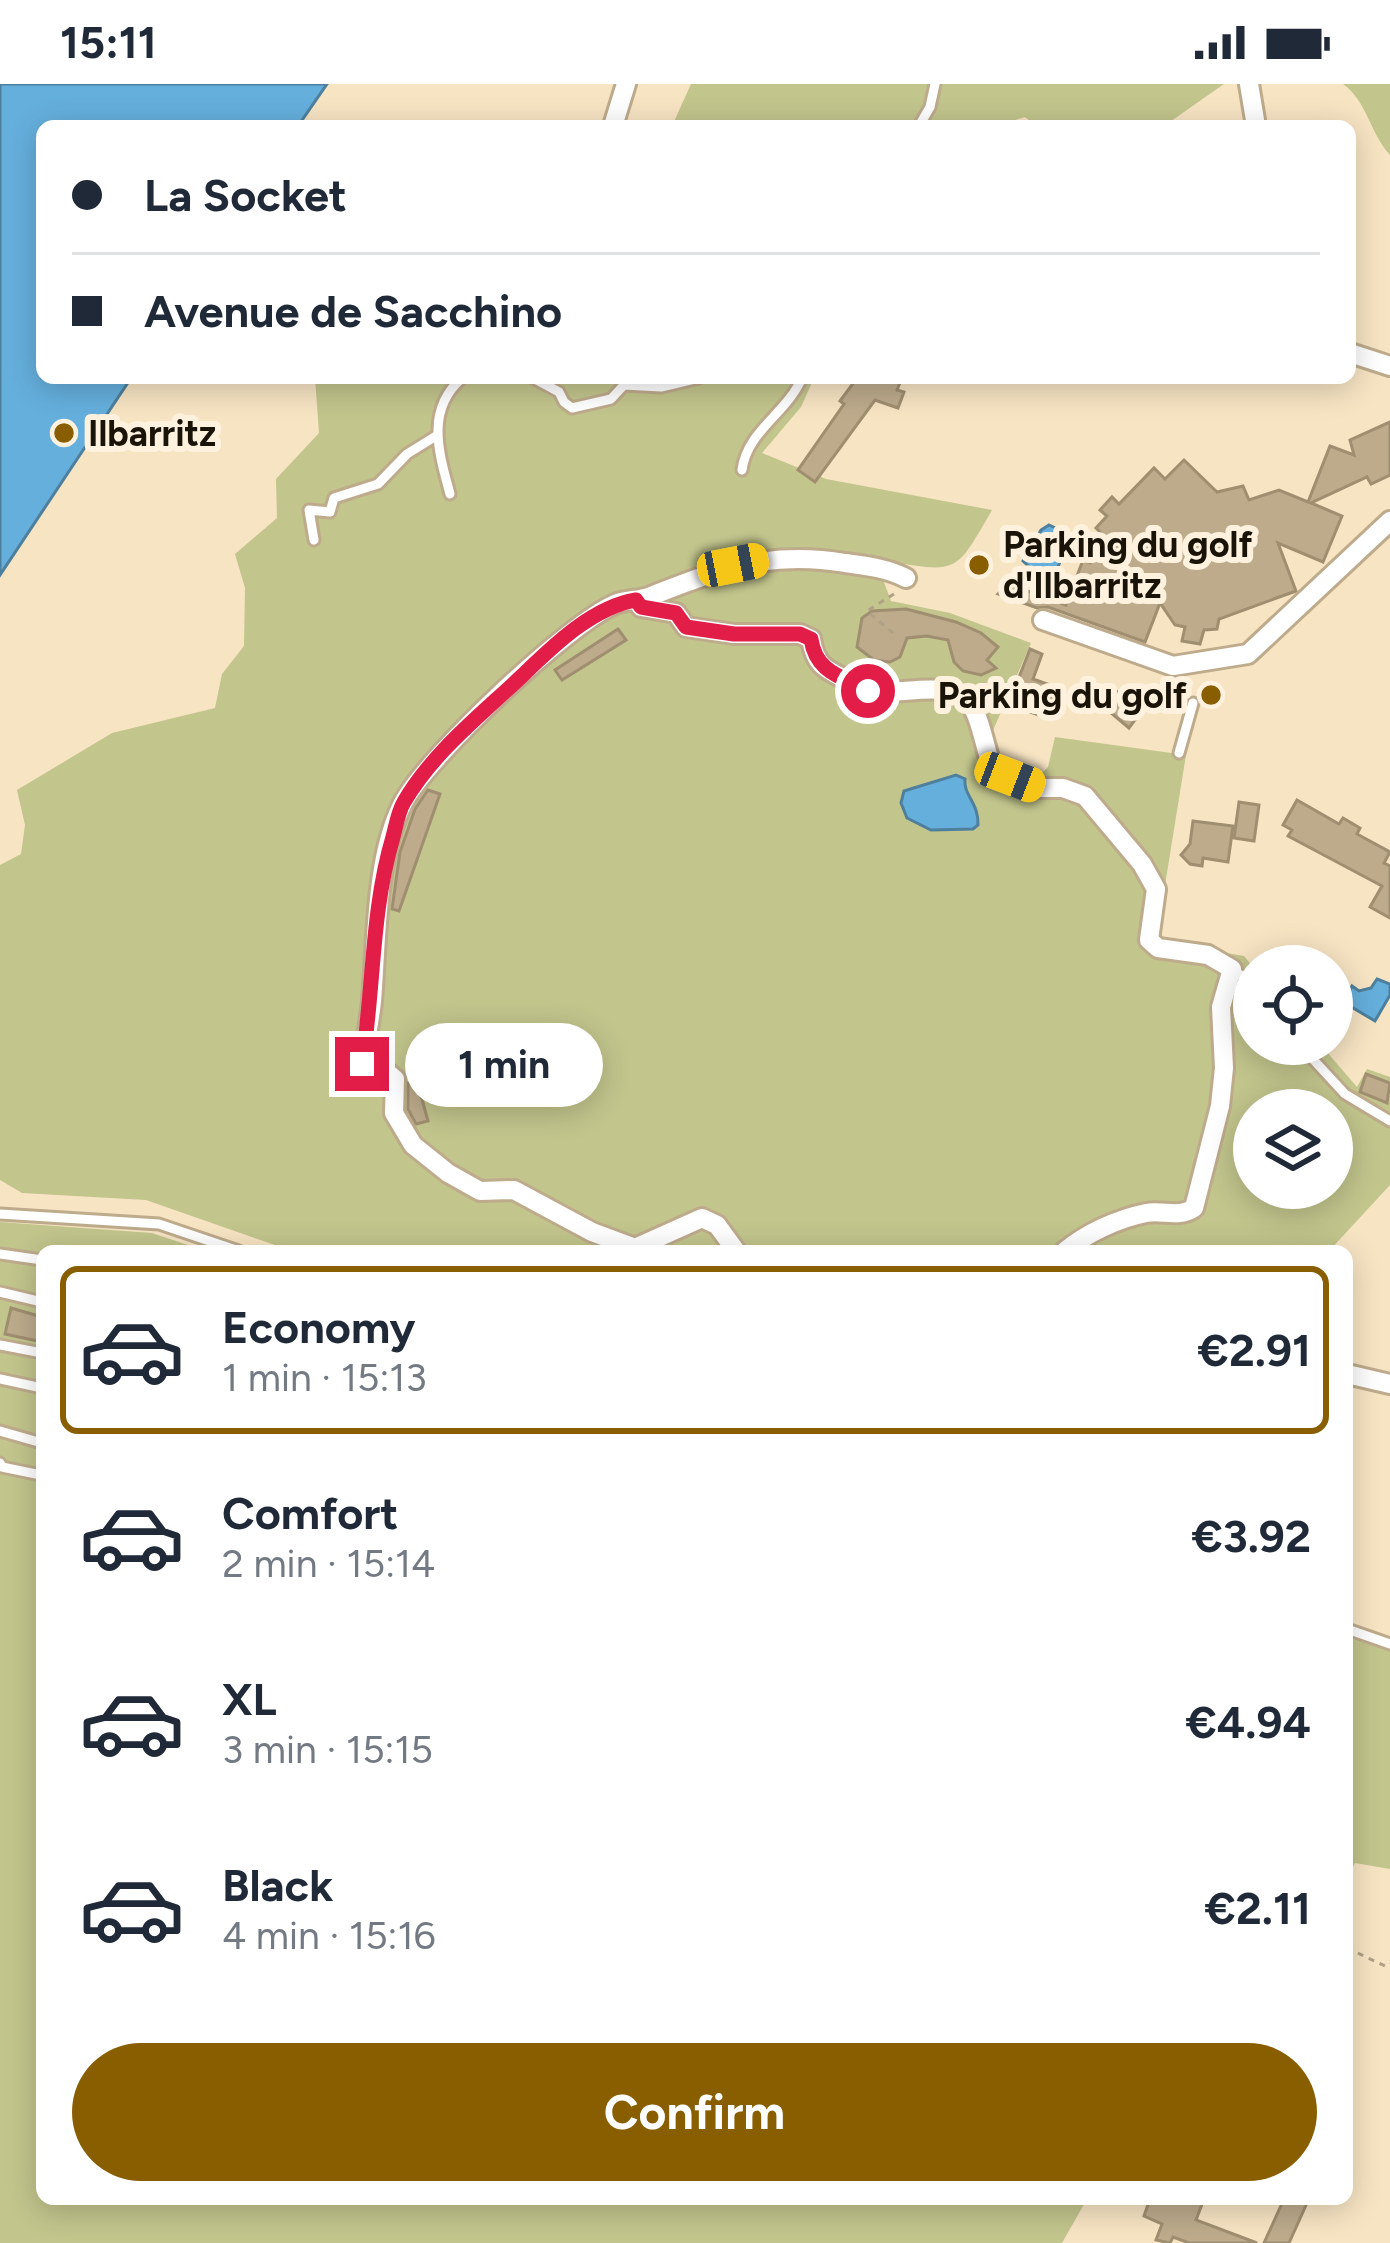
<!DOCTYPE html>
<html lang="en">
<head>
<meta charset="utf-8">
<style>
  body { margin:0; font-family:Figtree,sans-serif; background:#f6f6f7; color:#1f2937; height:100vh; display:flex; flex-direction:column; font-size:45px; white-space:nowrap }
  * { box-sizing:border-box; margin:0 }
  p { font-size:39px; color:#747a83 }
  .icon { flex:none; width:66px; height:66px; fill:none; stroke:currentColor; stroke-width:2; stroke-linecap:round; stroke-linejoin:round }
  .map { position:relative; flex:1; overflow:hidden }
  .drawer { position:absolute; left:36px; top:1161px; width:1317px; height:960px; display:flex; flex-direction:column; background:#fff; border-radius:18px; box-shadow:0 6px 30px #0003 }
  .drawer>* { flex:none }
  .hud { position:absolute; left:36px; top:36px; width:1320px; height:264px; border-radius:18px; box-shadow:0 6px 30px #0003; display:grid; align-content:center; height:264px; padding:0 36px; background:#fff }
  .fabs { position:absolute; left:1233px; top:861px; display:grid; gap:24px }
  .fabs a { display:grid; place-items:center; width:120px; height:120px; border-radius:50%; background:#fff; box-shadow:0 6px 30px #0003; font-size:60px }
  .end { position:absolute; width:54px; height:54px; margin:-27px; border:15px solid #e11d48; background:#fff; box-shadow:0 0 0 6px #fff }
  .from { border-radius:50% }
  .bubble { position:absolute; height:84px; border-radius:42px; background:#fff; box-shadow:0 6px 30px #0003; font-size:39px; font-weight:700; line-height:84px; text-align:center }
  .car { position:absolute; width:36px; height:72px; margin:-36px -18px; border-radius:15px; box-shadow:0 0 9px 3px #0007; background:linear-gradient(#f5c518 24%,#345 0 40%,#f5c518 0 76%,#345 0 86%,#f5c518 0) }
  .hud b { display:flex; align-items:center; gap:42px; height:114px; font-size:45px }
  .hud b+b { border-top:3px solid #e0e1e3 }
  .hud i { width:30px; height:30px; background:#1f2937 }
  ul { padding:21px 0 0; list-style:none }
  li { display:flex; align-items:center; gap:36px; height:168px; margin:0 24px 18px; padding:0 12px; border:6px solid transparent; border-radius:18px }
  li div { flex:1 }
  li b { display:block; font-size:45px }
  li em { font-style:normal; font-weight:700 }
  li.on { border-color:#895e00 }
  li>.icon { width:108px; height:108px; stroke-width:1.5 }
  .primary-button { display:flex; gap:24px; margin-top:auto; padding:24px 36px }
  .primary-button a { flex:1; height:138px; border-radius:72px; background:#895e00; color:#fff; font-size:48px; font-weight:700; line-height:138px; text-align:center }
  .status { display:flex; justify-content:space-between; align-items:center; height:84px; padding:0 60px; background:#fff; direction:ltr }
  .status svg { height:33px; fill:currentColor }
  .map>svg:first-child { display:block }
</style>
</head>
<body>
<div class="status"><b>15:11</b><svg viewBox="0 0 49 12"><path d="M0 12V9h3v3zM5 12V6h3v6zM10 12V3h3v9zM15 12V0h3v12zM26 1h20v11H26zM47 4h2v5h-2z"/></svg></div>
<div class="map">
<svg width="1390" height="2159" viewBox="0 0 1390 2159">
  <rect width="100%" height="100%" fill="#f7e4c3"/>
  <g fill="#c2c58c" fill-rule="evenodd">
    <polygon points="691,0 1224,0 1164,42 1036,42 1025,33 996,42 672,42"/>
    <path d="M1343,0h47v71c-20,-22 -23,-54 -47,-71z"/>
    <path d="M315,294h499l-13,29 -39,46 64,26 166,31c-37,64 -33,63 -106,51l-4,16 9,24 59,12 81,30 -40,92 10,34 37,8 10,-10 7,-30 131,18 -30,186 88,15 10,12v76h66l37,43 10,-18 23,8v108l-61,66h-1037l-146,-51 -124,-7 -22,-13v-315l21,-11 4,-29 -8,-35 95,-57 103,-25 7,-34 22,-28 1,-58 -10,-34 42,-36 -1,-39 43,-46zM1254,1026h78v78h-78z"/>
    <polygon points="0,1138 152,1149 206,1167 42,1167 42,2115 1087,2115 1062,2159 0,2159"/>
    <polygon points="1347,1549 1390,1564 1390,1785 1355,1779 1347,1793"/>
  </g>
  <g fill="#65afdd" stroke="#4e809d" stroke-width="3">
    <polygon points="0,0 327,0 298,42 42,42 42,294 131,294 0,491"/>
    <polygon points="1049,441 1071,451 1055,490 1042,495 1023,477 1041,446"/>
    <path d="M956,691l9,4c-2,16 14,24 13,46l-5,4 -42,1 -24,-12 -6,-15 3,-12z"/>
    <polygon points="1377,895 1390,900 1390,911 1375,937 1343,918 1352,902 1359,907 1371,904"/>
  </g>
  <g fill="#bdab8c" stroke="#a08e70" stroke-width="3">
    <polygon points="857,294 902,294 897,306 904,308 898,324 875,316 815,398 798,386 844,320 840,317"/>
    <polygon points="1390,338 1390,391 1371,400 1367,393 1311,419 1342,432 1323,478 1278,459 1296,507 1219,535 1217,545 1204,546 1200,560 1182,557 1185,543 1175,541 1160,519 1145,558 1048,523 1037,524 998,510 1008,500 1066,521 1083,476 1090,479 1110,458 1096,444 1107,432 1100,426 1112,413 1119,420 1154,384 1165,395 1184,376 1217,408 1243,402 1249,416 1279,406 1308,418 1330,362 1354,371 1350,356"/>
    <polygon points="906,525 956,538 981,549 998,563 987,576 996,584 981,591 963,587 954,578 948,556 927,552 907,554 900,573 890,578 874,576 857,563 862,534 872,527"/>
    <polygon points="618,545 626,556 562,596 555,586"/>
    <polygon points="1030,565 1042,570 1033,595 1058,604 1047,634 1016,623 1023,604 1016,601"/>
    <polygon points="1110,603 1143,625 1129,644 1097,617"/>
    <polygon points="428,706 440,710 399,827 392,825 400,768 415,725"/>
    <polygon points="1297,716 1339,740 1343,734 1360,744 1357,750 1390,768 1384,779 1390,782 1390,834 1370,823 1382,802 1288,752 1292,746 1283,741"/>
    <polygon points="1239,718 1259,721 1254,757 1234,754"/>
    <polygon points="1193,737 1233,742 1228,778 1203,774 1202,782 1190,780 1181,771 1190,760"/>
    <polygon points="1366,990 1390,999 1387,1019 1360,1008"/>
    <polygon points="417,997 428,1037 416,1040 408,1025 408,999"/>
    <polygon points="11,1224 42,1233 42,1258 5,1250"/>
    <polygon points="1150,2115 1204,2115 1196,2136 1257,2159 1189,2159 1173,2153 1170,2159 1156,2156 1162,2140 1144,2132"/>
    <polygon points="1284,2115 1307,2119 1289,2159 1264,2159"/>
  </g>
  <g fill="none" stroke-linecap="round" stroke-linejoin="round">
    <defs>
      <g id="service">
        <polyline points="919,42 930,23 935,0"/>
        <polyline points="533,294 559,308 564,318 572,324 611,315 624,301 661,303 699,294"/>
        <path d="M742,386c5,-39 44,-56 60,-92"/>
        <path d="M450,410c-11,-41 -25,-84 12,-116"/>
        <polyline points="314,456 309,426 330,428 334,414 378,400 407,370 436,352"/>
        <polyline points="1179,669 1193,619"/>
        <polyline points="1232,885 1254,901"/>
        <polyline points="1299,960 1345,1010 1390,1037"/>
        <polyline points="0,1130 159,1140 239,1167"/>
        <polyline points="0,1170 42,1176"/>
        <polyline points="0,1208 42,1218"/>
        <polyline points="0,1261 42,1269"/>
        <polyline points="0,1295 42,1304"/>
        <polyline points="0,1347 42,1359"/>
        <polyline points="0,1379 2,1383 36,1390"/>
        <polyline points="1347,1545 1390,1560"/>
      </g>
      <g id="minor">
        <polyline points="1249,0 1256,42"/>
        <polyline points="613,42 626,0"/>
        <polyline points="1350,269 1390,282"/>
        <path d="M636,516l5,7 35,6 10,14 48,7h66l11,5c4,25 13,30 34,40 9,4 17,10 26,12 29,5 70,-11 95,8 14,11 19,52 27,71l44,18h26l22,8 57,68 14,25 -7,51 9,8 50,7 24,14 -11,38 3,61 -4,38 -26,102c-15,10 -31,2 -48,5 -29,6 -59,20 -81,38"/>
        <polyline points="1043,536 1173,582 1248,570 1390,437"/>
        <path d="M736,1167l-19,-26 -15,-7 -67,30 -43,-16 -78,-42 -34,1 -32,-18 -35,-28 -19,-32 1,-34 -13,-11 -20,-4c3,-21 8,-42 10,-63 5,-60 3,-144 31,-198 24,-46 165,-179 212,-199 11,-5 24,-3 36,-8 69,-27 118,-46 194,-33 22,3 42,5 61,15"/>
        <polyline points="1347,1290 1390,1300"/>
      </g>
    </defs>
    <use href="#service" stroke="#beab8c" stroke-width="15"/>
    <use href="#minor" stroke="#beab8c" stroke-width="24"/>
    <g stroke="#b0a187" stroke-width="3" stroke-dasharray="6 6" stroke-linecap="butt">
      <polyline points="893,549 867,527 897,508"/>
      <polyline points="1347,1864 1385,1882"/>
    </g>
    <use href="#service" stroke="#fff" stroke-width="9"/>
    <use href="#minor" stroke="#fff" stroke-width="18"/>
  </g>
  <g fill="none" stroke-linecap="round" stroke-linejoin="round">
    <path stroke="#e11d48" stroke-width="15" d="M362,980c12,-76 9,-153 31,-227 3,-11 5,-25 11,-35 29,-50 78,-88 119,-127 31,-30 70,-68 113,-75l5,7 35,6 10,14 48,7h66l11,5c5,33 29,37 57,52"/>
  </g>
  <g fill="#895e00" stroke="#fef2df" stroke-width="4.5">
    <circle cx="64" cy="349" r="12"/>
    <circle cx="979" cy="481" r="12"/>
    <circle cx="1211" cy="611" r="12"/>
  </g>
  <g text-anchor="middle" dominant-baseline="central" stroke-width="12" stroke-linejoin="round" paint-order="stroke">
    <g font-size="36" font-weight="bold" fill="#1a1408" stroke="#fef2df" text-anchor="start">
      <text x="88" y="349">Ilbarritz</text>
      <text x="1003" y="460">Parking du golf<tspan x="1003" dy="41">d'Ilbarritz</tspan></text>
      <text x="1187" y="611" text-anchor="end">Parking du golf</text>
    </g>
  </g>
</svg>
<div class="fabs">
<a><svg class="icon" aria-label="locate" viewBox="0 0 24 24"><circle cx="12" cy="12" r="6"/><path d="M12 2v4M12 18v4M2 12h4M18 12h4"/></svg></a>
<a><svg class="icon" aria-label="layers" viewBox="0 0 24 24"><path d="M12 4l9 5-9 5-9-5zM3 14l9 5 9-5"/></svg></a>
</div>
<i class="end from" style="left:868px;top:607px"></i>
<i class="end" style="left:362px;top:980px"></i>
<div class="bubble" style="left:405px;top:939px;width:198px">1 min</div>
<i class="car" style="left:733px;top:481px;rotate:79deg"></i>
<i class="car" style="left:1010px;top:693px;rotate:111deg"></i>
<div class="hud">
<b><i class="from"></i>La Socket</b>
<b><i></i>Avenue de Sacchino</b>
</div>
<section class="drawer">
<ul>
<li class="on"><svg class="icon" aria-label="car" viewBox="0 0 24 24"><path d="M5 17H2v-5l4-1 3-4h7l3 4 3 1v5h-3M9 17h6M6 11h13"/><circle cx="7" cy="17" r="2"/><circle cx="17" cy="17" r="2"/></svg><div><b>Economy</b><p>1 min · 15:13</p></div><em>€2.91</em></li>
<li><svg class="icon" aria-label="car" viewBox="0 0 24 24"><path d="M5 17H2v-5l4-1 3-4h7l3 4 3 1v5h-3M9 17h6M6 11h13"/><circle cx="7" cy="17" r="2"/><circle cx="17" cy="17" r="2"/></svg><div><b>Comfort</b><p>2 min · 15:14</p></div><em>€3.92</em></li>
<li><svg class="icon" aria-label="car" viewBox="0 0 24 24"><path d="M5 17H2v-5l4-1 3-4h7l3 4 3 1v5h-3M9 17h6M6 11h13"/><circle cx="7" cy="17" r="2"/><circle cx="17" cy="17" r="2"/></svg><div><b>XL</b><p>3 min · 15:15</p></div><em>€4.94</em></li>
<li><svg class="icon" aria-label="car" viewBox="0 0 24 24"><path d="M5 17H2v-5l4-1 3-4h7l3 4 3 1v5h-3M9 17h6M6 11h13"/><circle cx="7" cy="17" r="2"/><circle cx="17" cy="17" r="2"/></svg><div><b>Black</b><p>4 min · 15:16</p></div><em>€2.11</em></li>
</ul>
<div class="primary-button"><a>Confirm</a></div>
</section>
</div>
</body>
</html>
